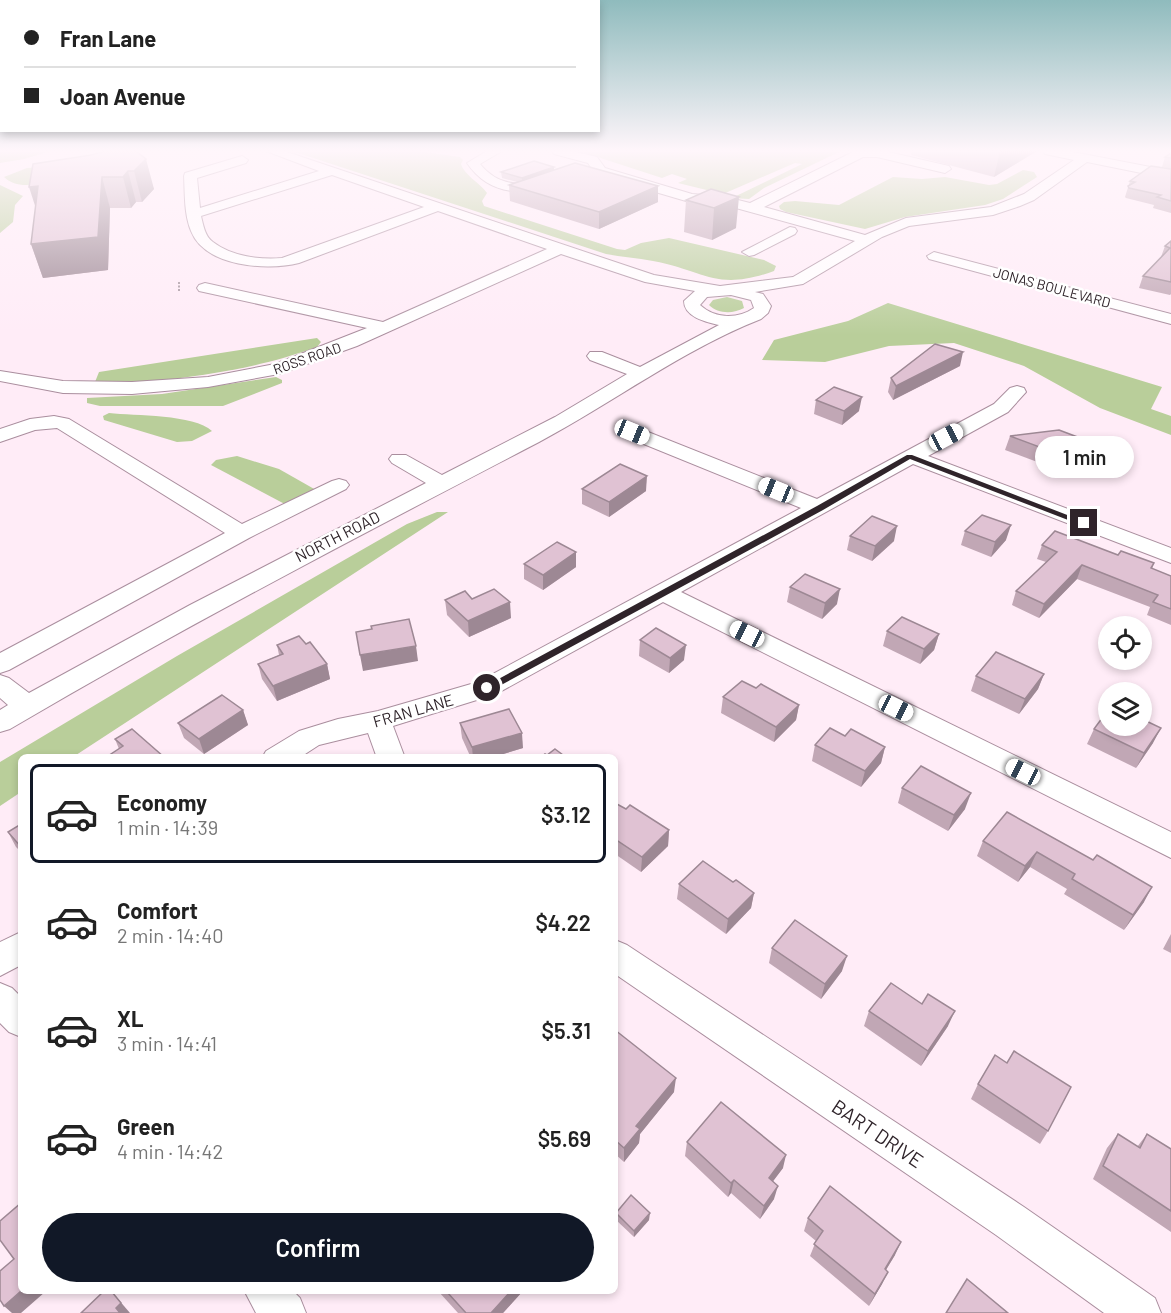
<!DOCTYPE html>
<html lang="en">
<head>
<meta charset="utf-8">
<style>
  body { margin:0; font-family:Barlow,sans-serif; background:#f6f6f6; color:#222; height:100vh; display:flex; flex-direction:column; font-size:22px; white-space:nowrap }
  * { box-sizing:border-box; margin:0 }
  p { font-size:20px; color:#767676 }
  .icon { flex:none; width:33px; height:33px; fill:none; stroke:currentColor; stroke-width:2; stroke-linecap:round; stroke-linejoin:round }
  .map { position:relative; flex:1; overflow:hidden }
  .side { position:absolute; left:18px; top:754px; width:600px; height:540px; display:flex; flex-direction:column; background:#fff; border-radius:9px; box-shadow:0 3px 9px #0003 }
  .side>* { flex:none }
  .guide { position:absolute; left:0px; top:0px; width:600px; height:132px; box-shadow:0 3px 9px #0003; display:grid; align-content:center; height:132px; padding:0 24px; background:#fff }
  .fabs { position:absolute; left:1098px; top:616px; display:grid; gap:12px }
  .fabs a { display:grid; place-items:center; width:54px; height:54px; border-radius:50%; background:#fff; box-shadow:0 3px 9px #0003; font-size:30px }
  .end { position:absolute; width:27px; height:27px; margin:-14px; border:8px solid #2f242a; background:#fff; box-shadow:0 0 0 3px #fff }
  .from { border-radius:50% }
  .bubble { position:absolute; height:42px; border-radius:21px; background:#fff; box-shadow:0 3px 9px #0003; font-size:20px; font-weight:600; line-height:42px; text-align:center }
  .car { position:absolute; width:18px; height:36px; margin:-18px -9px; border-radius:8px; box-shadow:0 0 4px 2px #0007; background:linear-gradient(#fff 24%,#345 0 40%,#fff 0 76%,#345 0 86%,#fff 0) }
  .guide b { display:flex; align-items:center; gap:21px; height:57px; font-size:22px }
  .guide b+b { border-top:2px solid #e0e0e0 }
  .guide i { width:15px; height:15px; background:#222 }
  ul { padding:10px 0 0; list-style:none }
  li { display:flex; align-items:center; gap:18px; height:99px; margin:0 12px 9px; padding:0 12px; border:3px solid transparent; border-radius:9px }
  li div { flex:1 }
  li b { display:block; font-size:22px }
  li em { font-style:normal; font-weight:600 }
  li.selected { border-color:#111827 }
  li>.icon { width:54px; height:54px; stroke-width:1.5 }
  .primary-button { display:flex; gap:12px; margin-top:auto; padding:12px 24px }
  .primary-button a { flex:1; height:69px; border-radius:36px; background:#111827; color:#fff; font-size:24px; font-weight:600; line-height:69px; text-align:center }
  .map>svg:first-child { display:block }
</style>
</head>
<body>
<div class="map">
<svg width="1171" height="1313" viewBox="0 0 1171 1313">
  <rect width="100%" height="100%" fill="#ffecf7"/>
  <g fill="#b9ce9a">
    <polygon points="0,151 51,151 24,159 0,163"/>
    <path d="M292,151h126l42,6 3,3 -2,4c3,11 19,19 26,29l-5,8 2,5 133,43 8,1 16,-7 28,-5 95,22 12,6 -2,5c-58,21 -68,0 -121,-10 -16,-3 -31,-4 -47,-7z"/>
    <polygon points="579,151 841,151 764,188 749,199 732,198 802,164 795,163 723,194 678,183 687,179 672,174 662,178"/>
    <path d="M91,164c-23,8 -65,34 -87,13l23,-9z"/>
    <polygon points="1023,170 1034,172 1037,177 1003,199 985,205 905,217 865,229 786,212 780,209 779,206 784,202 795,201 839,205 893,177 922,179 945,177 989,185 997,184"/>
    <polygon points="0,185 23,196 15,205 13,222 0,233"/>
    <path d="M727,297l15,4 2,7c-11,6 -26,6 -35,-3l4,-5z"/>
    <polygon points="888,303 1162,387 1151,409 1171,416 1171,435 1100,408 1024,366 954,343 889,346 825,362 762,360 774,340 848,321"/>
    <path d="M317,338l4,4 -4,5c-50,18 -91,25 -144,32 -26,3 -52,5 -78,3l4,-10z"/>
    <polygon points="276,377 282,380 282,383 223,406 100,406 87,403 87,398 162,394"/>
    <path d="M109,413c26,3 85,1 103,18l-20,10 -15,1 -73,-22 -1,-4z"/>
    <polygon points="237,456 279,469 316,490 296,510 211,465 216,460"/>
    <polygon points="437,512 448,512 73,757 21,758 21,792 0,806 0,762 177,656 407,524"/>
  </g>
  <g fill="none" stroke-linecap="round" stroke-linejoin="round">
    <defs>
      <g id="minor">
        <path d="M266,151h18l370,124 66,11 73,-9 62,-36 -130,-36 -39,-4 -85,-25 -6,-2 -7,-11 -34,-9 -2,-3h20l25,6 8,11 87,26 34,3 24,6 105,-52h29l65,15 2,3 -6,4 -68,-16h-14l-99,50 101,28 41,-17 85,-11 33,-13 50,-34 -29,-6 -2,-3h25l103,20v8l-84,-17 -53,38 -14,6 -27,9 -84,11 -27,11 -79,47 -48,8 8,2 8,12 -3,7 -7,6c-79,31 -147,83 -222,123 -178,93 -356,185 -529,287l-10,3v-22l8,-5 -8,-7v-23l9,3 20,15 161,-88 236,-122 -34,-20 -3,-4 3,-4h14l36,20 113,-58 72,-43 -37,-14 -3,-4 3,-4h12l38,15 79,-42c-13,-3 -35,-8 -35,-24l11,-10 -50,-9 -84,-28 -204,92 -78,28 -71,13 -76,7 -69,-1 -63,-12v-10l63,10 69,1 76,-5 67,-13 92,-36 -168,-37 -2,-3 2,-3 6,-2 178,39 164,-73 -109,-38 -139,52c-32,8 -94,4 -108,-32 -7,-17 -6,-37 -7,-55l1,-3 57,-17 6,4 -2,3 -49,15 3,30 119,-37zM332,175l92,32 -142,51c-23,2 -51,-2 -69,-16 -8,-5 -10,-18 -12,-26zM731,295l20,5 3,8c-16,11 -39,11 -54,-3l7,-8z"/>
        <path d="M487,151h15l-22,13c16,20 38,23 61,17l7,4 -2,3c-32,8 -60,3 -79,-25z"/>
        <polygon points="790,227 795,228 797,231 795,234 754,255 749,256 742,252"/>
        <polygon points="934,252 1171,314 1171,324 929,259 927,256"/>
        <polygon points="1017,386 1024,388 1026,392 1008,412 928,456 1171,548 1171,563 913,464 681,592 1171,832 1171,858 663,602 496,694 393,726 405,758 377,758 368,733 319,745 299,758 262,758 266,751 299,731 338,719 378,711 478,682 801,508 624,436 621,432 624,428 638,428 817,499 994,404 1010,388"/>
        <polygon points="54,416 69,419 242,524 332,481 339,479 346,481 349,485 346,489 249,538 9,670 0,673 0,653 225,533 57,428 35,430 0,442 0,429 30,419"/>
        <polygon points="21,932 21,965 0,976 0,942"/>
        <polygon points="615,940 627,945 1024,1207 1155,1298 1161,1313 1104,1313 996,1235 615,974"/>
        <polygon points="0,983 12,988 21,997 21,1037 9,1032 0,1023"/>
        <polygon points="245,1292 294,1292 300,1298 306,1313 256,1313"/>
      </g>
    </defs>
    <use href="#minor" stroke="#aa8e9e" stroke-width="2"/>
    <polyline stroke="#a797a0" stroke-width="2" stroke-dasharray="2 1.5" stroke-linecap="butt" points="179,282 179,291"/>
    <use href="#minor" fill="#fff" fill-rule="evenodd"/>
  </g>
  <g fill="#c1a7b5">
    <polygon points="136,151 154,189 142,202 136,202 131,208 110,208 108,270 43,278 31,244 91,155"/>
    <polygon points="912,151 1037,151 994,177 911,155"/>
    <polygon points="1171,153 1171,169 1162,167 1165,157"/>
    <polygon points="1171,169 1171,213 1153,208 1154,205 1126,198 1125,197 1130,181"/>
    <polygon points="554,170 658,186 658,202 599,229 510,201 509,185 517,182 502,178 501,172"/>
    <polygon points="711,189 736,228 712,240 684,232 686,200"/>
    <polygon points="1171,241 1171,294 1170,295 1139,288 1143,276 1161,257 1165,246"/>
    <polygon points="960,366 893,400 888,392 891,378"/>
    <polygon points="816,400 859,411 842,425 814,414"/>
    <polygon points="1010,436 1090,449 1085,463 1072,475 1005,450"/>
    <polygon points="582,489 646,491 609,517 582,504"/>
    <polygon points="965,531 1006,540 991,557 961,545"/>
    <polygon points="850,536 894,541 872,561 847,550"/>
    <polygon points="1042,545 1118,555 1154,563 1152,569 1171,576 1171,625 1147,615 1150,607 1077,579 1039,618 1012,605 1016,591 1046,562 1037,559"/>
    <polygon points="576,552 576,567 543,590 524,579 524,564"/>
    <polygon points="790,587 837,604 822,619 787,602"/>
    <polygon points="472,599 511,618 469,637 447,615 445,600"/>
    <polygon points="887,631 939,634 934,650 920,664 883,646"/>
    <polygon points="640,640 684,660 669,673 639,656"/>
    <polygon points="306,644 327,664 330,679 277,701 262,679 258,664 279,655 277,645"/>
    <polygon points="1044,674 1038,689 1019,714 971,691 976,676"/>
    <polygon points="756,688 799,705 796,720 774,742 721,713 723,697"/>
    <polygon points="243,710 248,725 204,754 184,738 178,723"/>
    <polygon points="460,723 523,748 490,758 471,758 462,738"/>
    <polygon points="132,729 164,758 105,758 119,749 115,739"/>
    <polygon points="1094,729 1153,743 1136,768 1087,744"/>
    <polygon points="845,736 885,747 881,763 861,787 812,761 815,745"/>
    <polygon points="902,788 965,809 948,831 898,803"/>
    <polygon points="615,804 669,830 668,846 641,872 615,854"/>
    <polygon points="1007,812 1144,902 1124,930 1064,894 1067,889 1030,867 1018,882 977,856 983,841"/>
    <polygon points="21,824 21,852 16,847 8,832"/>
    <polygon points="733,882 754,893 751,908 726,934 677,899 679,884"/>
    <polygon points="1171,934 1171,953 1163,949"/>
    <polygon points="772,948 842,971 821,999 769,963"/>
    <polygon points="869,1011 948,1026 921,1066 864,1026"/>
    <polygon points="615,1030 674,1092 640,1134 639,1143 624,1162 615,1154"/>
    <polygon points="978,1084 1048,1131 1040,1144 971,1099"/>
    <polygon points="1118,1134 1137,1147 1147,1134 1171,1149 1171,1232 1093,1179 1107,1148"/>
    <polygon points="687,1142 783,1168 772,1182 774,1199 760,1219 731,1193 728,1197 685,1156"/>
    <polygon points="616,1213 649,1220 634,1237 615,1219"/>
    <polygon points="808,1218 895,1255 886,1270 882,1284 869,1306 810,1256 816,1241 804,1231"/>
    <polygon points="439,1292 522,1292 503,1313 458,1313"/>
  </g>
  <g fill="#9d8894">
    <polygon points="1000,151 1037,151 994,177"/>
    <polygon points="146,159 154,189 142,202 134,171"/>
    <polygon points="554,167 554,173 522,184 522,178"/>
    <polygon points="128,171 136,202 131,208 123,177"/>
    <polygon points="102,177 110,208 108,270 43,278 31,244"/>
    <polygon points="38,186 39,218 29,187"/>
    <polygon points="658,186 658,202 599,229 599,212"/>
    <polygon points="739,197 736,228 712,240 714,208"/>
    <polygon points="963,352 960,366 893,400 896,386"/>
    <polygon points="862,397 859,411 842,425 844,411"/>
    <polygon points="1090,449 1085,463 1072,475 1077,461"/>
    <polygon points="647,476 646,491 609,517 609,502"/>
    <polygon points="1011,525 1006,540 991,557 995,542"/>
    <polygon points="897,526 894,541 872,561 875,546"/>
    <polygon points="576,552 576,567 543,590 543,575"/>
    <polygon points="1082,565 1077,579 1039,618 1044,604"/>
    <polygon points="840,589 837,604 822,619 825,603"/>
    <polygon points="510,602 511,618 469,637 468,621"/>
    <polygon points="939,634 934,650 920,664 924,649"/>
    <polygon points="686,645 684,660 669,673 670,658"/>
    <polygon points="416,646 418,661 363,671 360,655"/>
    <polygon points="327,664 330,679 277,701 273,686"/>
    <polygon points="1044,674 1038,689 1019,714 1025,699"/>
    <polygon points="799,705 796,720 774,742 776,727"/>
    <polygon points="243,710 248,725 204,754 199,739"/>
    <polygon points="1161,728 1153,743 1136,768 1144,753"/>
    <polygon points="522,733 523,748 490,758 473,758 472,747"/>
    <polygon points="885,747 881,763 861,787 865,771"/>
    <polygon points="971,793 965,809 948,831 954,815"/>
    <polygon points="669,830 668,846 641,872 642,857"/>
    <polygon points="1037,852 1030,867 1018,882 1025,866"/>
    <polygon points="1152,887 1144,902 1124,930 1133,915"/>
    <polygon points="754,893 751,908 726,934 728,919"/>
    <polygon points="847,956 842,971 821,999 825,984"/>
    <polygon points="955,1011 948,1026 921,1066 928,1051"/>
    <polygon points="676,1078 674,1092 640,1134 639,1143 624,1162 624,1148 636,1126"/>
    <polygon points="786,1155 783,1168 765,1192 769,1178"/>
    <polygon points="734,1180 731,1193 728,1197 731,1183"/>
    <polygon points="778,1186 774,1199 760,1219 764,1206"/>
    <polygon points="650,1213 649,1220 634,1237 634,1231"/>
    <polygon points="901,1242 895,1255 879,1281 885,1269"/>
    <polygon points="888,1272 882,1284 869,1306 875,1294"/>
    <polygon points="21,1291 21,1292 45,1292 21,1313 12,1313 4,1306"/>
    <polygon points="112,1292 130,1313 120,1313 116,1308"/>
    <polygon points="510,1292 522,1292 503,1313 491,1313"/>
  </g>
  <g fill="#e0c2d3" stroke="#9d8894" stroke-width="1.5">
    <polygon points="105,151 136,151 146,159 134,171 128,171 123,177 102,177 98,237 31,244 38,186 29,187 33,164 91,155"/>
    <polygon points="1171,153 1171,158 1165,157"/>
    <polygon points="534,161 554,167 522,178 501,172"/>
    <polygon points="575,163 658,186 599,212 509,185"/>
    <polygon points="1151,166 1171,169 1171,201 1157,197 1161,195 1129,188 1128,186 1135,182 1130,181"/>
    <polygon points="711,189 739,197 714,208 686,200"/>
    <polygon points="1171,241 1171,282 1143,276 1170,248 1165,246"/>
    <polygon points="935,344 963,352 896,386 891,378"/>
    <polygon points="834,387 862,397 844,411 816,400"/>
    <polygon points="1059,430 1080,438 1090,449 1077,461 1010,436"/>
    <polygon points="620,464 647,476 609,502 582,489"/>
    <polygon points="982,515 1011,525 995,542 965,531"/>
    <polygon points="872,516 897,526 875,546 850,536"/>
    <polygon points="1055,531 1118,555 1121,551 1154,563 1151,568 1171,576 1171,609 1153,602 1158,595 1082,565 1044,604 1016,591 1057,552 1042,545"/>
    <polygon points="557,542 576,552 543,575 524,564"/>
    <polygon points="805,574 840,589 825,603 790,587"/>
    <polygon points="494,589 510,602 468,621 445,600 465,591 472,599"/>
    <polygon points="902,617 939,634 924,649 887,631"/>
    <polygon points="409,619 416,646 360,655 356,632 372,629 371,626"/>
    <polygon points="656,628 686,645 670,658 640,640"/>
    <polygon points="299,636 306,644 310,642 327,664 273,686 258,664 283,654 277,645"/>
    <polygon points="996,652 1044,674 1025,699 976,676"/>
    <polygon points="742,681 756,688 761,684 799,705 776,727 723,697"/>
    <polygon points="222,695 243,710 199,739 178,723"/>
    <polygon points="509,709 522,733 472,747 460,723"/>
    <polygon points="1108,710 1108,726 1142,726 1142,719 1161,728 1144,753 1094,729"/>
    <polygon points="830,728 845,736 851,729 885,747 865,771 815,745"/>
    <polygon points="132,729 164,757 105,758 123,746 115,739"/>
    <polygon points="555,749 567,758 540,758 545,754 547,755"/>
    <polygon points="921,766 971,793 954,815 902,788"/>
    <polygon points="615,803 626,809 630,805 669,830 642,857 615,839"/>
    <polygon points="1007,812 1093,860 1097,855 1152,887 1133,915 1072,879 1075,874 1037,852 1025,866 983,841"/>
    <polygon points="21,824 21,847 8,832"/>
    <polygon points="703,861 733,882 736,880 754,893 728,919 679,884"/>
    <polygon points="795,920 847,956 825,984 772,948"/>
    <polygon points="891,983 922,1004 928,994 955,1011 928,1051 869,1011"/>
    <polygon points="615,1030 676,1078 636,1126 640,1129 624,1148 615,1140"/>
    <polygon points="1014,1051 1071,1087 1048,1131 978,1084 995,1055 1007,1063"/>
    <polygon points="721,1102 786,1155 769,1178 778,1186 764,1206 734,1180 731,1183 687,1142"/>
    <polygon points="1118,1134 1140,1148 1147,1134 1171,1149 1171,1211 1103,1166"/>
    <polygon points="830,1186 901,1242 885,1269 888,1272 875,1294 814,1244 823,1231 808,1218"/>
    <polygon points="631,1195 650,1213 634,1231 616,1213"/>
    <polygon points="21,1203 21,1291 4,1306 0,1300 0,1271 14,1259 0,1240 0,1221"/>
    <polygon points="967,1279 1008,1313 946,1313"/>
    <polygon points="103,1292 112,1292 121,1303 116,1308 120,1313 81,1313"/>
    <polygon points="447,1292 510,1292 491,1313 466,1313"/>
  </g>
  <linearGradient id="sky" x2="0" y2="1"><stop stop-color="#8fbbbd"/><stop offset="0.45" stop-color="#fff6fb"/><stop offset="1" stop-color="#fff6fb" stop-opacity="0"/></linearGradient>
  <rect width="1171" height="335" fill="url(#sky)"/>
  <polygon fill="#2f242a" points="907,455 912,455 1088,523 1081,525 910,459 823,510 490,691 487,692 482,688 817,506"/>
  <g text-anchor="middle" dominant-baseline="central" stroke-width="5" stroke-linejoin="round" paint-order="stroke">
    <g font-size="14" fill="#2f242a" stroke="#fff">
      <text transform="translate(1052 287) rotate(15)">JONAS BOULEVARD</text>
      <text transform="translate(307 358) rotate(-19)">ROSS ROAD</text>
    </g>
    <g font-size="16" fill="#2f242a" stroke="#fff">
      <text transform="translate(337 536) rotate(-27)">NORTH ROAD</text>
      <text transform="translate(413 710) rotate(-16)">FRAN LANE</text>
    </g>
    <g font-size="20" fill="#2f242a" stroke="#fff">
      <text transform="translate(878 1133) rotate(34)">BART DRIVE</text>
    </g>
  </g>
</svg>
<div class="fabs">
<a><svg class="icon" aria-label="locate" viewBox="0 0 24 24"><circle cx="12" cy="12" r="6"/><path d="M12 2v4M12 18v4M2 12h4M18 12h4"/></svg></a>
<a><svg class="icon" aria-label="layers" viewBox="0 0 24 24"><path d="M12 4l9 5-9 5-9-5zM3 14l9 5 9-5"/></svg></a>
</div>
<i class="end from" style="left:487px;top:688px"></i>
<i class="end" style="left:1084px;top:523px"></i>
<div class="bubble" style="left:1035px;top:436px;width:99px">1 min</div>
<i class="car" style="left:632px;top:432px;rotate:112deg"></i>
<i class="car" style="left:946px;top:437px;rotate:62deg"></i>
<i class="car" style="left:776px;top:490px;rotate:292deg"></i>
<i class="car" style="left:747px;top:634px;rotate:296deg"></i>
<i class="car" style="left:896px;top:708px;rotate:116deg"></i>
<i class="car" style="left:1023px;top:772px;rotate:296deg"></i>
<div class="guide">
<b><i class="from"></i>Fran Lane</b>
<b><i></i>Joan Avenue</b>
</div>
<section class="side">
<ul>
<li class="selected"><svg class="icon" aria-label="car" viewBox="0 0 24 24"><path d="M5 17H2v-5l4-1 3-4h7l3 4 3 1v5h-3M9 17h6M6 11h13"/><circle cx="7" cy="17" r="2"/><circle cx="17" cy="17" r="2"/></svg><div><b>Economy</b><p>1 min · 14:39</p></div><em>$3.12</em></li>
<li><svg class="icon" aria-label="car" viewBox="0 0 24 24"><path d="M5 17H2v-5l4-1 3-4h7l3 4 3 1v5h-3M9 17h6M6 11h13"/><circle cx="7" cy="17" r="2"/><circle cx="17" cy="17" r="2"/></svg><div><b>Comfort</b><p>2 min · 14:40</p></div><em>$4.22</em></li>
<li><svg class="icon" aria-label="car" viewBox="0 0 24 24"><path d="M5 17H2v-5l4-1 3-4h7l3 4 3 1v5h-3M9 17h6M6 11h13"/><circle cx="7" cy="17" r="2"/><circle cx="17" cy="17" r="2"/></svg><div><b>XL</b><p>3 min · 14:41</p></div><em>$5.31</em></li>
<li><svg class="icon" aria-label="car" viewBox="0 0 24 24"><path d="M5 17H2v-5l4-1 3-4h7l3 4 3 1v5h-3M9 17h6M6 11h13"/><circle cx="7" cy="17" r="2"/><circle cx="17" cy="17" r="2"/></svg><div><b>Green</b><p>4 min · 14:42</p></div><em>$5.69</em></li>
</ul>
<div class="primary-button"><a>Confirm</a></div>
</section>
</div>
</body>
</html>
